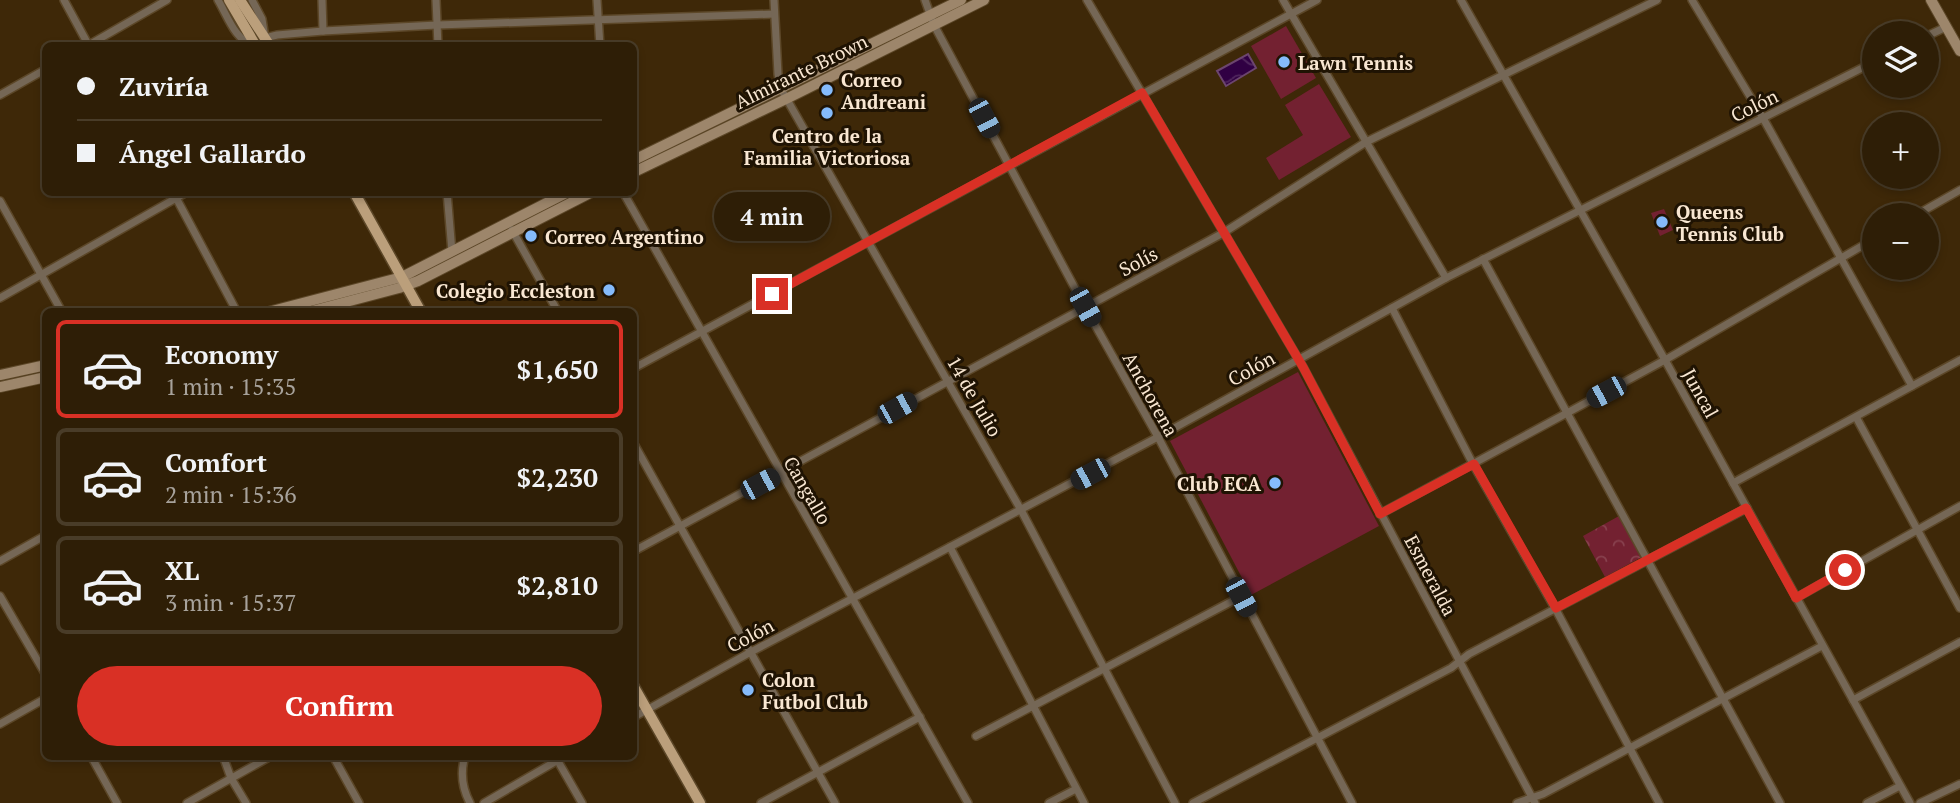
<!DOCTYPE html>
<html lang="en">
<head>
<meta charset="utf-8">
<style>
  body { margin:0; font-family:"PT Serif",serif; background:#3a2b14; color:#f1f3f6; height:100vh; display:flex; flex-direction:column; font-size:26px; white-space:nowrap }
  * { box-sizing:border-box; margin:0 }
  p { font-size:23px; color:#a7a29b }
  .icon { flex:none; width:38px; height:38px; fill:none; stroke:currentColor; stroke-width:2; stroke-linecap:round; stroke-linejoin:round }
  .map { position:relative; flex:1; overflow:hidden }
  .drawer { position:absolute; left:42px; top:308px; width:595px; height:452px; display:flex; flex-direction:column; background:#2e1e06; border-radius:10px; box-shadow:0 4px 10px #0003,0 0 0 2px #493c28 }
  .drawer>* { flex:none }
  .top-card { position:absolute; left:42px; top:42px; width:595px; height:154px; border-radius:10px; box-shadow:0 4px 10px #0003,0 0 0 2px #493c28; display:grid; align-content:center; height:154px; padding:0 35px; background:#2e1e06 }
  .buttons { position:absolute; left:1862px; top:21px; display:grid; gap:14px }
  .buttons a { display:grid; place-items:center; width:77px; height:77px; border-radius:50%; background:#2e1e06; box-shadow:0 4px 10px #0003,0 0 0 2px #493c28; font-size:35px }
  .end { position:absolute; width:32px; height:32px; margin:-16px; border:9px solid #d93025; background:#fff; box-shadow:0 0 0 4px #fff }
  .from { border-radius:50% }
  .bubble { position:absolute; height:49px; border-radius:24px; background:#2e1e06; box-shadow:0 4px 10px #0003,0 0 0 2px #493c28; font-size:23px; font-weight:600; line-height:49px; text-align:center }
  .car { position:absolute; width:21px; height:42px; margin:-21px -10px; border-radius:9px; box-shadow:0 0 5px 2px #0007; background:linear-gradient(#222 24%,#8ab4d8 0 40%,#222 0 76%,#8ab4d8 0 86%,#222 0) }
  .top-card b { display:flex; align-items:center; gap:24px; height:66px; font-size:26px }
  .top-card b+b { border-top:2px solid #493c28 }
  .top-card i { width:18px; height:18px; background:#f1f3f6 }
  ul { padding:12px 0 0; list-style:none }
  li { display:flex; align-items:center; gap:21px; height:98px; margin:0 14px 10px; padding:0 21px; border:4px solid #493c28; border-radius:10px }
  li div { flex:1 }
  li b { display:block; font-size:26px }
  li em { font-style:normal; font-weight:600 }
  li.active { border-color:#d93025 }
  li>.icon { width:63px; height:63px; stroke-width:1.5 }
  .button { display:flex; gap:14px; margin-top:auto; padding:14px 35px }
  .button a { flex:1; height:80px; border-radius:42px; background:#d93025; color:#fff; font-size:28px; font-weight:600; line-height:80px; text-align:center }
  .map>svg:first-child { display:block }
</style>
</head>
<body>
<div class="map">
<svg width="1960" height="803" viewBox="0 0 1960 803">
  <defs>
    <pattern id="park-crowns" width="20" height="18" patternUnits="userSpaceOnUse" patternTransform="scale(1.75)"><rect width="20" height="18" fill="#732131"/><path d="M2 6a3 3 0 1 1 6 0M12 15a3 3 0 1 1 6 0" fill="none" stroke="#88414e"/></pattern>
    <pattern id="water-waves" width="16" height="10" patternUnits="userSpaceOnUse" patternTransform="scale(1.75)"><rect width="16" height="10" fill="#300043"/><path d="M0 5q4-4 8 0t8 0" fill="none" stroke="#4f255d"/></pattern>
  </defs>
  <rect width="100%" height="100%" fill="#3e2808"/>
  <polygon fill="url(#park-crowns)" points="1619,516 1642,557 1605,577 1583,536"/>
  <g fill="#732131">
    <polygon points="1286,26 1316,78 1281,99 1251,46"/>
    <polygon points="1319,84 1351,137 1279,180 1266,158 1303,135 1285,105"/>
    <polygon points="1664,209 1673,230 1660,236 1651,213"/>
    <polygon points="1298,372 1379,526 1251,595 1170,441"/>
  </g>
  <polygon fill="url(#water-waves)" stroke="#6c456e" stroke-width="2" points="1248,54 1256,68 1226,86 1217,71"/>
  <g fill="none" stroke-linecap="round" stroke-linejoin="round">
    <defs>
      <g id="minor">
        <polyline points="64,0 89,46"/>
        <path d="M218,0c10,17 17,40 36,46"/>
        <polyline points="252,0 262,19 265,38 277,35 323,31 437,25 774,14"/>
        <polyline points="322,0 323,31"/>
        <polyline points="436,0 438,46"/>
        <polyline points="597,0 600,46"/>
        <polyline points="774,0 778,74 781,89 1021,510 1175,803"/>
        <polyline points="925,0 934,25 1085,307 1158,437 1352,803"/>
        <polyline points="1087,0 1303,367 1535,803"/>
        <polyline points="1283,0 1446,278"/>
        <polyline points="1461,0 1665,360 1910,803"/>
        <polyline points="1692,0 1763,118 1912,386"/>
        <polyline points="1927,36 1946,27"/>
        <polyline points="87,46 167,0"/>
        <polyline points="0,95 46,69"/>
        <polyline points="173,192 237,312"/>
        <polyline points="447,192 452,252"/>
        <polyline points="623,192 968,803"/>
        <polyline points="0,201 62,312"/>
        <polyline points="1916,215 1960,190"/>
        <polyline points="512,230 558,312"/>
        <polyline points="1483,259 1780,803"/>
        <polyline points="0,298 187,192"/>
        <polyline points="1392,308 1473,464 1555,608 1659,803"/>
        <polyline points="634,368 1317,0"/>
        <polyline points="1856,417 1960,608"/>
        <polyline points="634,444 835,803"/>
        <polyline points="1733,483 1960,360"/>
        <polyline points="1380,514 1665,360 1874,239"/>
        <polyline points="950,547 1084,803"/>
        <polyline points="634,551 1223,233 1366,142 1657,0"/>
        <polyline points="0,561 46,535"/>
        <polyline points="0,596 46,675"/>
        <polyline points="1796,598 1960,506"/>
        <polyline points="1853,700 1960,642"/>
        <polyline points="634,717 749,653 1158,437 1446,278 1874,62"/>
        <polyline points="0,724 46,698"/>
        <polyline points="976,736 1240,597"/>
        <polyline points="91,756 117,803"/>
        <polyline points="223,756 231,778 246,803"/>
        <polyline points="333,756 359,803"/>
        <path d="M465,756c-5,17 -3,32 5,47"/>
        <polyline points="555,756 582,803"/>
        <polyline points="187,803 271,756"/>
        <polyline points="484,803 565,756"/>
        <polyline points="761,803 920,717"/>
        <polyline points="1049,803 1076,789"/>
        <polyline points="1193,803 1451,668 1469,654 1747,508"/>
        <polyline points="1517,803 1543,794 1822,646"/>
        <polyline points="1867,803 1900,786"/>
        <polyline points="1920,803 1960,784"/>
      </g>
      <g id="secondary">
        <polyline points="1931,0 1960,51"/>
        <polyline points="634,160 961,0"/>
        <polyline points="634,172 788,98 984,0"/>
        <polyline points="268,312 402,277 568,192"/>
        <polyline points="308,312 399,288 418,281 592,192"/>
        <polyline points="0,375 46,365"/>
        <polyline points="0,387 46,377"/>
      </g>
      <g id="primary">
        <polyline points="229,0 256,46"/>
        <polyline points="240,0 270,46"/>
        <polyline points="354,192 421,312"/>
        <polyline points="634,687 700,803"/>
      </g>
    </defs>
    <use href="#minor" stroke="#5c4728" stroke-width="10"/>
    <use href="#secondary" stroke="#5c4728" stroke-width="12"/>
    <use href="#primary" stroke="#5c4728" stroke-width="13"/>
    <use href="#minor" stroke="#756756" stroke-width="7"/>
    <use href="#secondary" stroke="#9d866b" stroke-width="10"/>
    <use href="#primary" stroke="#bb9f7b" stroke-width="10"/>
  </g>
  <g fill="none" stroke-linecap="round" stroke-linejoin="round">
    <polyline stroke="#d93025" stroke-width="9" points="772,294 1142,93 1303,367 1380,514 1474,464 1556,608 1746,508 1796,598 1845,570"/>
  </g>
  <g fill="#85bbfb" stroke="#1f1303" stroke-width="2.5">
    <circle cx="1284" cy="62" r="7"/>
    <circle cx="827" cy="90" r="7"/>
    <circle cx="827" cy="113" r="7"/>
    <circle cx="1662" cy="222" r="7"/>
    <circle cx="531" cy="236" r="7"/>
    <circle cx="609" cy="290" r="7"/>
    <circle cx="1275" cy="483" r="7"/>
    <circle cx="748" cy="690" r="7"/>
  </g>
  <g text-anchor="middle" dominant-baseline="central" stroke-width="6" stroke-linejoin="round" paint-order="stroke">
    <g font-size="19" font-weight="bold" fill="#f9e7d2" stroke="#1f1303" text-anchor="start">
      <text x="1298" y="62">Lawn Tennis</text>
      <text x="841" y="79">Correo<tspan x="841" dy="22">Andreani</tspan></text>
      <text x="827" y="135" text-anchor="middle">Centro de la<tspan x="827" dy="22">Familia Victoriosa</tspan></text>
      <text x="1676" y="211">Queens<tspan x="1676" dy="22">Tennis Club</tspan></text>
      <text x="545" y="236">Correo Argentino</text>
      <text x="595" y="290" text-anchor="end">Colegio Eccleston</text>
      <text x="1261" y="483" text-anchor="end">Club ECA</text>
      <text x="762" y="679">Colon<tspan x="762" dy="22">Futbol Club</tspan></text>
    </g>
    <g font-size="19" fill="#f9e7d2" stroke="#1f1303">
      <text transform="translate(801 71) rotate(-26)">Almirante Brown</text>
      <text transform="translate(1754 105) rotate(-26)">Colón</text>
      <text transform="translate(1138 261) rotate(-28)">Solís</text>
      <text transform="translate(1251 368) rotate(-29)">Colón</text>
      <text transform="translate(1701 393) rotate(61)">Juncal</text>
      <text transform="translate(1151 394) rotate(61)">Anchorena</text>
      <text transform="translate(975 396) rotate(60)">14 de Julio</text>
      <text transform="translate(808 490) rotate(60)">Cangallo</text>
      <text transform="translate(1431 575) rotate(62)">Esmeralda</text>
      <text transform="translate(750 635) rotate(-28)">Colón</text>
    </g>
  </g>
</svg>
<div class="buttons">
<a><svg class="icon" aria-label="layers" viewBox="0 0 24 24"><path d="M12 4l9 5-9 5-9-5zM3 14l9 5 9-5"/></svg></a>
<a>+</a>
<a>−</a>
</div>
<i class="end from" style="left:1845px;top:570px"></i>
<i class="end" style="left:772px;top:294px"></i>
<div class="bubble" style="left:714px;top:192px;width:116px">4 min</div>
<i class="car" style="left:984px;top:118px;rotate:152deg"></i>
<i class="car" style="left:1085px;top:307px;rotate:151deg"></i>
<i class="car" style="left:1606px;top:392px;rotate:242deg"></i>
<i class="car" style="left:897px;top:408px;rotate:61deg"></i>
<i class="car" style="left:1090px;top:474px;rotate:242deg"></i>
<i class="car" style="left:760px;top:484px;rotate:62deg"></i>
<i class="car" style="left:1241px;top:597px;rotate:152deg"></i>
<div class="top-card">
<b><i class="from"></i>Zuviría</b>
<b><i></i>Ángel Gallardo</b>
</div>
<section class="drawer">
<ul>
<li class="active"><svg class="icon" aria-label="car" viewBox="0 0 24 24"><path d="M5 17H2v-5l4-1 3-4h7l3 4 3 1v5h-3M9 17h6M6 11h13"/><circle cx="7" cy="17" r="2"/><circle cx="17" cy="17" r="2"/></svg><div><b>Economy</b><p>1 min · 15:35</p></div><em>$1,650</em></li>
<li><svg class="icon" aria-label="car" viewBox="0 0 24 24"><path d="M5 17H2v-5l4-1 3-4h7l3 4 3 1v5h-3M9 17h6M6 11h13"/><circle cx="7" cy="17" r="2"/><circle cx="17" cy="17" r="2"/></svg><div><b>Comfort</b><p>2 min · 15:36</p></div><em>$2,230</em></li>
<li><svg class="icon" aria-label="car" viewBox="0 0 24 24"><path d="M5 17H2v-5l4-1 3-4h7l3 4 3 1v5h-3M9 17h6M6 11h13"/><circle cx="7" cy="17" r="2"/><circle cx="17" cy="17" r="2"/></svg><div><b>XL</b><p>3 min · 15:37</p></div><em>$2,810</em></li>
</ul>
<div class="button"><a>Confirm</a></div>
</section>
</div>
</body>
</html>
